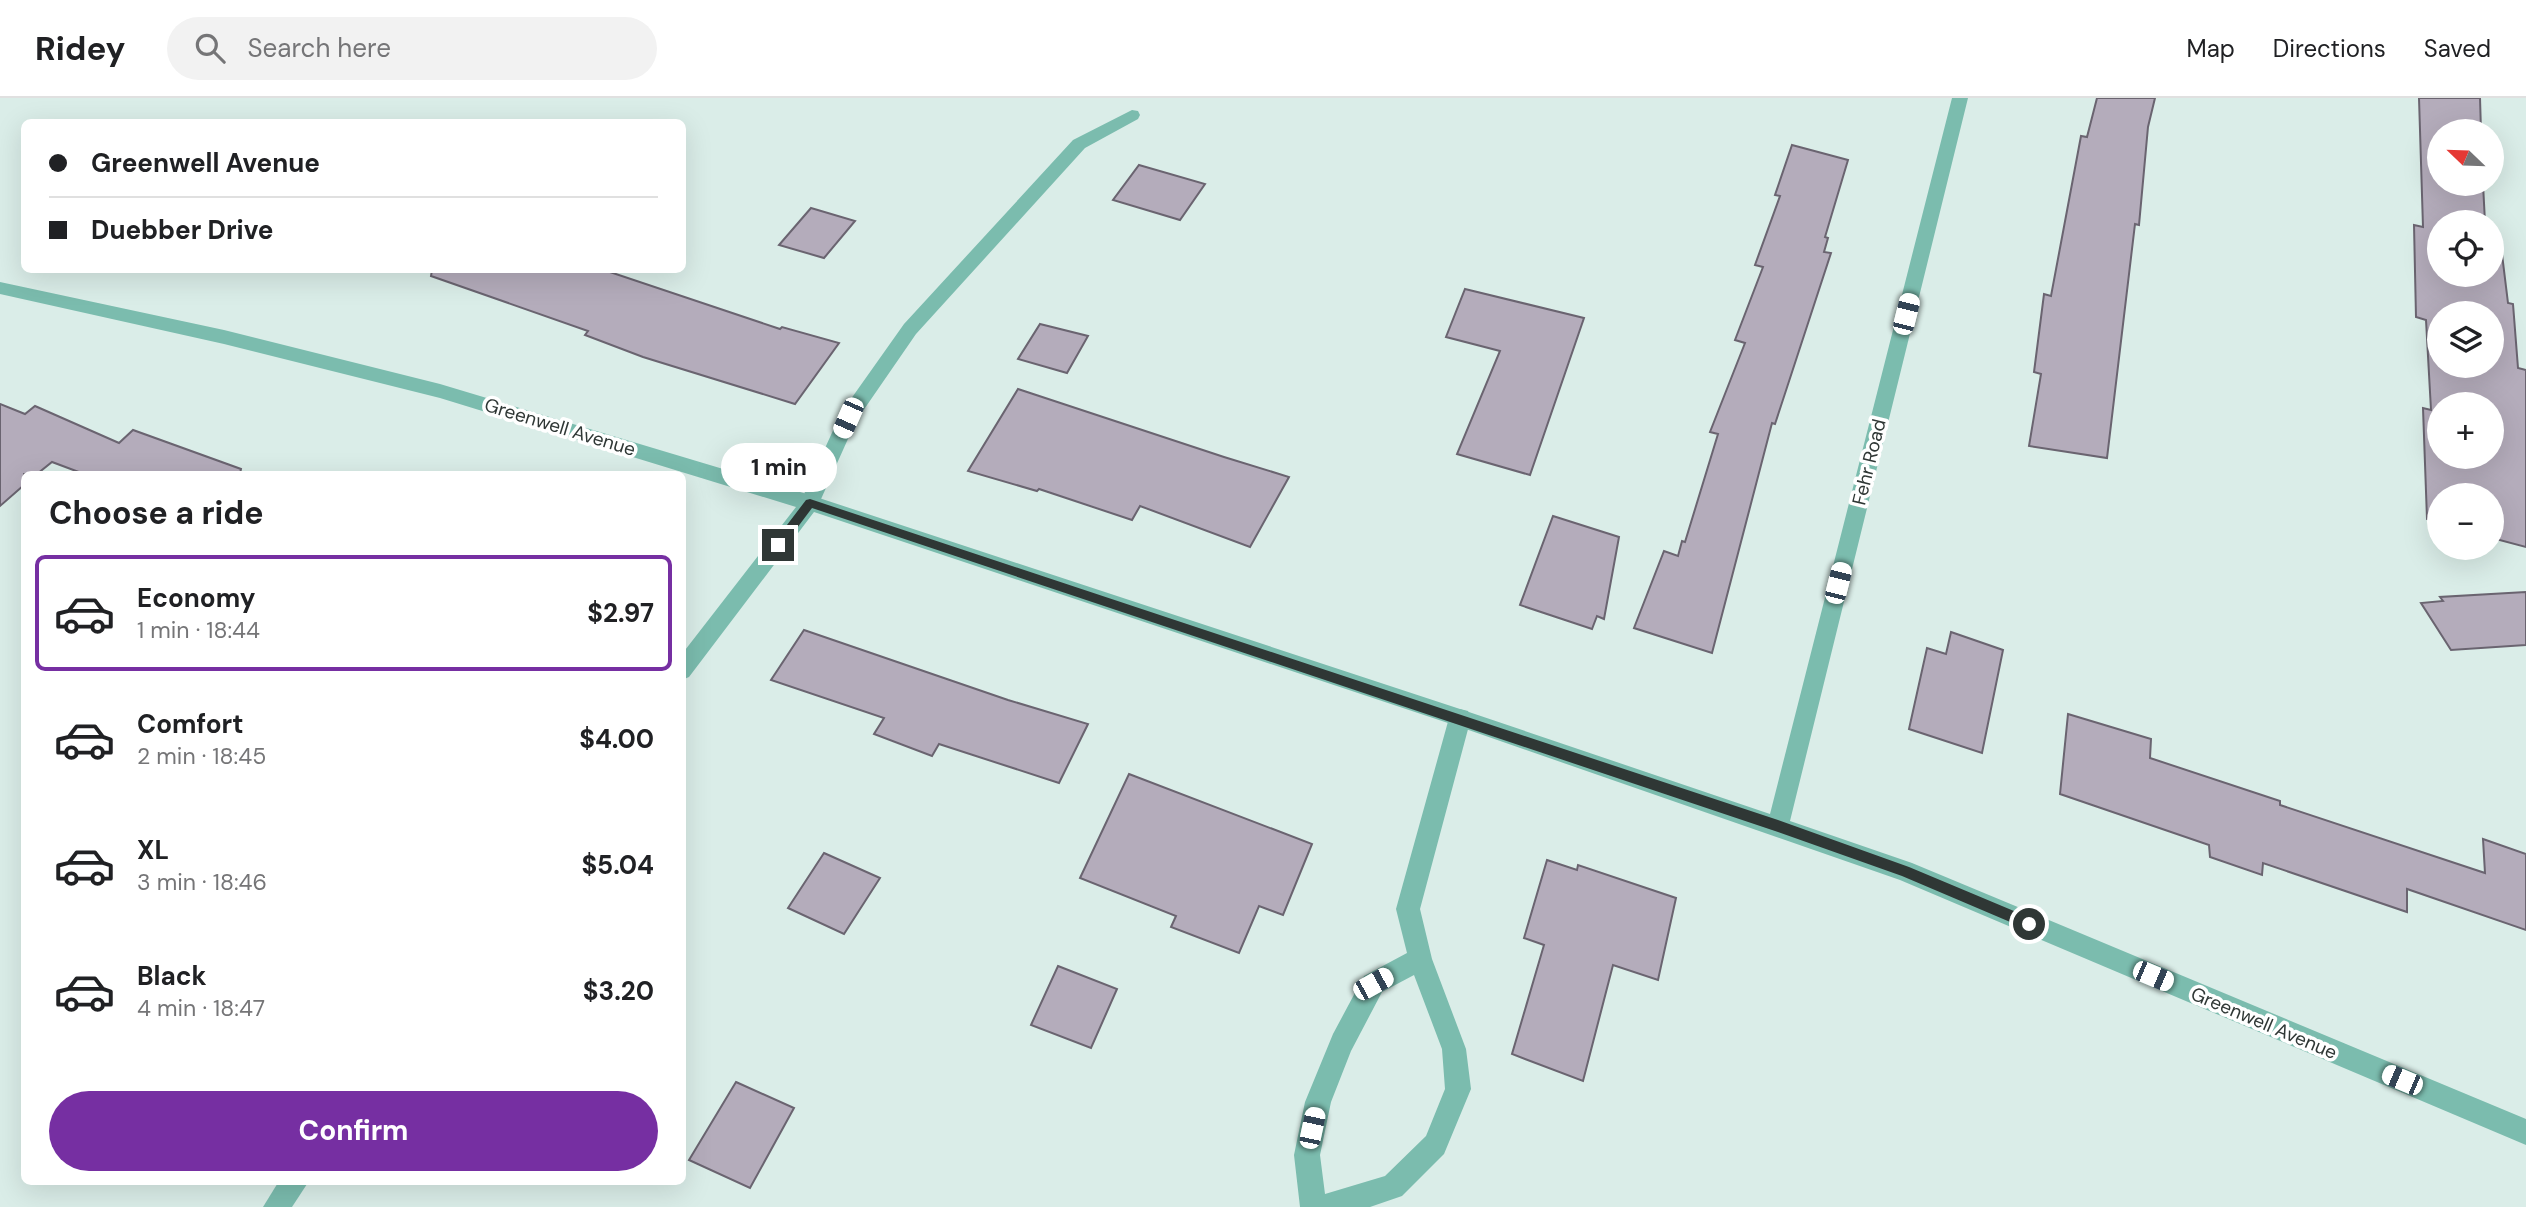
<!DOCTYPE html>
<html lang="en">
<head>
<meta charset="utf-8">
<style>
  body { margin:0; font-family:"DM Sans",sans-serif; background:#f2f2f2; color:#202124; height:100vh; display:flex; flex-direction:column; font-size:26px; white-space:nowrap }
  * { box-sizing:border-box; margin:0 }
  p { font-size:23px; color:#757577 }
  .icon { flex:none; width:38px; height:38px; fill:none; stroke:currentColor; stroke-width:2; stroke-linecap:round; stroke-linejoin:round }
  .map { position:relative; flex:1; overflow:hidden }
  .drawer { position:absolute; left:21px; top:373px; width:665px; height:714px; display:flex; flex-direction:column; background:#fff; border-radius:10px; box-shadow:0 7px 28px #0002 }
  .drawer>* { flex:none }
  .banner { position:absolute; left:21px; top:21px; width:665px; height:154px; border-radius:10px; box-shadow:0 7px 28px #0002; display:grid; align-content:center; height:154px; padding:0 28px; background:#fff }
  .needle { width:46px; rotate:293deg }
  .tools { position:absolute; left:2427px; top:21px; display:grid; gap:14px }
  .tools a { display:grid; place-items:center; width:77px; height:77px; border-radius:50%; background:#fff; box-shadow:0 7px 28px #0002; font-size:35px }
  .end { position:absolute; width:32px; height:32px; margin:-16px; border:9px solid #2f3735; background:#fff; box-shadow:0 0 0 4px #fff }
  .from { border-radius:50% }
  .bubble { position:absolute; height:49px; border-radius:24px; background:#fff; box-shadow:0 7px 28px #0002; font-size:23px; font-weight:700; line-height:49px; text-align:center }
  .car { position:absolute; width:21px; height:42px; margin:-21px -10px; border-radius:9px; box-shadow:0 0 5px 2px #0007; background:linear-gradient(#fff 24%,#345 0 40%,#fff 0 76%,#345 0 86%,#fff 0) }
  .banner b { display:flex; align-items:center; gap:24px; height:66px; font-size:26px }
  .banner b+b { border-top:2px solid #e0e0e0 }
  .banner i { width:18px; height:18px; background:#202124 }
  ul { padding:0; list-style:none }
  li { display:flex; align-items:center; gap:21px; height:116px; margin:0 14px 10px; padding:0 14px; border:4px solid transparent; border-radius:10px }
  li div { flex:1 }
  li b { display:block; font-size:26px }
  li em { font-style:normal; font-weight:700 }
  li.on { border-color:#762fa2 }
  li>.icon { width:63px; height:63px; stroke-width:1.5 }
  h2 { padding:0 28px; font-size:32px; line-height:84px }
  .button { display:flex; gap:14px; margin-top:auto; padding:14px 28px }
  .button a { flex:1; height:80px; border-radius:42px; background:#762fa2; color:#fff; font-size:28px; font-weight:700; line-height:80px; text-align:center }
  header { display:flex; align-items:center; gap:42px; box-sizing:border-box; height:98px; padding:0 35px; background:#fff; border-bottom:2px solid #e0e0e0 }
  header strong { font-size:33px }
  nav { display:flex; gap:38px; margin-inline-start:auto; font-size:24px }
  .search { width:490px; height:63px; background:#f2f2f2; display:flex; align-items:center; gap:18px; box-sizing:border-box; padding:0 24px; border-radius:38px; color:#757577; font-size:26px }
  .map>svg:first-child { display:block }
</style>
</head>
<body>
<header>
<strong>Ridey</strong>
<div class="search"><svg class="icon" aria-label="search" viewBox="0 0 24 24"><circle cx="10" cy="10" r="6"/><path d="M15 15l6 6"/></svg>Search here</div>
<nav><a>Map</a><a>Directions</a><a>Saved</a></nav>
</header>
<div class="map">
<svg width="2526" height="1109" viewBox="0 0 2526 1109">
  <rect width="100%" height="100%" fill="#daede8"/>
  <g fill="#b4acbb" stroke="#6a6470" stroke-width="2" fill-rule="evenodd">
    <polygon points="2097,0 2155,0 2148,29 2139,127 2135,126 2107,360 2029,348 2041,276 2034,274 2044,196 2051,198 2081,38 2087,39"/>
    <path d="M2419,0h61l1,33h-41v53h43l2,38h-45v53h52v-31l9,2 7,57 5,1 5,64 8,2v177l-34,-9v-43h-52v28l-13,-4 -4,-111 8,2 -5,-90 -10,-3 -2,-92 9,2zM2440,215h52v53h-52zM2440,306h52v53h-52z"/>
    <polygon points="1792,47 1848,62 1825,139 1828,140 1824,154 1831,155 1775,326 1772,325 1712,555 1634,530 1664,453 1678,458 1682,443 1685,444 1718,336 1710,334 1745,245 1735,242 1763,169 1755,167 1780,98 1775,97"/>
    <polygon points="1139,67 1205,86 1180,122 1113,102"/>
    <polygon points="811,110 855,123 824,160 779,147"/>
    <polygon points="432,172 604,172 780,231 782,229 839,245 795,306 643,259 585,237 588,233 431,178"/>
    <polygon points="1465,191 1584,220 1530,377 1457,356 1500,253 1446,239"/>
    <polygon points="1040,226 1088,238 1067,275 1018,261"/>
    <polygon points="1018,291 1224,359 1289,379 1250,449 1140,408 1132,422 1039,391 1037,393 968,373"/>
    <polygon points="0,306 25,316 35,308 119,345 133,332 241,371 240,376 84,376 52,364 37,376 24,376 24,387 0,408"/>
    <polygon points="1553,418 1619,439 1604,521 1597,518 1592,531 1520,507"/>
    <polygon points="2526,494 2526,547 2451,552 2421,505 2443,503 2440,499"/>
    <polygon points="804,532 1008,602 1088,626 1059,685 939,646 932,658 874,636 884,620 771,582"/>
    <polygon points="1951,534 2003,552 1982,655 1909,631 1927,550 1946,556"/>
    <polygon points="2068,616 2151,641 2150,660 2280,703 2280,707 2485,775 2483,741 2526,756 2526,832 2407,791 2407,814 2263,765 2262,777 2210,759 2209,747 2060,696"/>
    <polygon points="1129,676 1312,746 1283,817 1259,808 1239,855 1171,829 1176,818 1080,780"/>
    <polygon points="824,755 880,780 844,836 788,810"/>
    <polygon points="1547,762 1577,772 1578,767 1676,800 1658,882 1613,867 1583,983 1512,956 1544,847 1524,840"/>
    <polygon points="1058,868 1117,891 1091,950 1031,927"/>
    <polygon points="736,984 794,1010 750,1090 689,1062"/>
  </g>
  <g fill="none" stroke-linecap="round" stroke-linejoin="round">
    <g fill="#7bbcae" fill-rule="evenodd">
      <polygon points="1132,12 1138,13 1140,17 1138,21 1085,50 916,236 856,323 817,410 810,413 803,410 800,405 841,315 904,226 1073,42"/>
      <path d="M1460,611l8,2 3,7 -51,191 12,50 34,90 5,40 -27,65 -42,42 -32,11h-70l-6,-52 11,-53 28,-68 31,-58 43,-23 -11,-44 53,-191 3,-7zM1414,877l28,74 3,40 -19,47 -41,40 -60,18 -5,-39 11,-53 20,-51 31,-59z"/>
    </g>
    <g fill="#7bbcae" fill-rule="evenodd">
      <polygon points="1952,0 1968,0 1790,723 1912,765 2526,1021 2526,1047 1900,782 1460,629 814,414 689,579 682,582 682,556 796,409 440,300 224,246 0,196 0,184 224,232 440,286 810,397 1460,611 1770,716"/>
      <polygon points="279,1083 309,1083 292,1109 263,1109"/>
    </g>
  </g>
  <polygon fill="#2f3735" points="810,401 1778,722 1909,769 2033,821 2035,826 2029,832 1902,778 1778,734 812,410 782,450 774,450 774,444 806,402"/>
  <g text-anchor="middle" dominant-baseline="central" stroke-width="7" stroke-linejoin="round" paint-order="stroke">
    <g font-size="19" fill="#2f3735" stroke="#fff">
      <text transform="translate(560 329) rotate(17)">Greenwell Avenue</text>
      <text transform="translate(1869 364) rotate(-76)">Fehr Road</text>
      <text transform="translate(2264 925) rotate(23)">Greenwell Avenue</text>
    </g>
  </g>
</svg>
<div class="tools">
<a><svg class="needle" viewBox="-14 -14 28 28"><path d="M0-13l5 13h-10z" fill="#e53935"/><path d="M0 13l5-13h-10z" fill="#757577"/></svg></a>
<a><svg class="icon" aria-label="locate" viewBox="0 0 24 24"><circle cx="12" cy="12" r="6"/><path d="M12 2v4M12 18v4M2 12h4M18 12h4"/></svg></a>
<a><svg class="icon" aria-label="layers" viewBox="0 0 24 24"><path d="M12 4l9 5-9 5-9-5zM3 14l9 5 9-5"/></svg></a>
<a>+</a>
<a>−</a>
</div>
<i class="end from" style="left:2029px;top:826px"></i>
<i class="end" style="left:778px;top:447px"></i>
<div class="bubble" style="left:721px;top:345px;width:116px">1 min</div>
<i class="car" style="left:1906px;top:216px;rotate:14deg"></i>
<i class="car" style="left:848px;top:320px;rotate:204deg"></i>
<i class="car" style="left:1838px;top:485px;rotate:14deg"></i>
<i class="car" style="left:2153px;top:878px;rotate:113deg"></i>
<i class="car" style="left:1373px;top:886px;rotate:61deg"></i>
<i class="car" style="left:2402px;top:982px;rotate:293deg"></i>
<i class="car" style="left:1312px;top:1030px;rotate:12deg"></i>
<div class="banner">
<b><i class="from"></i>Greenwell Avenue</b>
<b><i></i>Duebber Drive</b>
</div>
<section class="drawer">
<h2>Choose a ride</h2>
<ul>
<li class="on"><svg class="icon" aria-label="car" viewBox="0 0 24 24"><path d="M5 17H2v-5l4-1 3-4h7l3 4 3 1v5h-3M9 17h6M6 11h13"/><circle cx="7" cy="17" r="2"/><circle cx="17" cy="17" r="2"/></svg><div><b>Economy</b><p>1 min · 18:44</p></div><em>$2.97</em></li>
<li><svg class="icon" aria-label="car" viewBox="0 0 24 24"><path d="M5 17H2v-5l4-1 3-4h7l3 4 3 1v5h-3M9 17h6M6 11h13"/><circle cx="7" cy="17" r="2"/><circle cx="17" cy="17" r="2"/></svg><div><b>Comfort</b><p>2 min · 18:45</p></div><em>$4.00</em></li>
<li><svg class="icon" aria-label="car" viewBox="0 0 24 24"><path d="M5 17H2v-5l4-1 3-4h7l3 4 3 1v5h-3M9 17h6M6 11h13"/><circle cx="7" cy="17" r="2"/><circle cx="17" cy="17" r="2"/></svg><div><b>XL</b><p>3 min · 18:46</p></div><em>$5.04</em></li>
<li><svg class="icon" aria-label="car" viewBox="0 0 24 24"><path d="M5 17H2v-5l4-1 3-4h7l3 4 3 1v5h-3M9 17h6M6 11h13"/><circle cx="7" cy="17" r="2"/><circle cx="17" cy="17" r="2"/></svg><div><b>Black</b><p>4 min · 18:47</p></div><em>$3.20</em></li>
</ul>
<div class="button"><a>Confirm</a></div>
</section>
</div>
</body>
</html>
